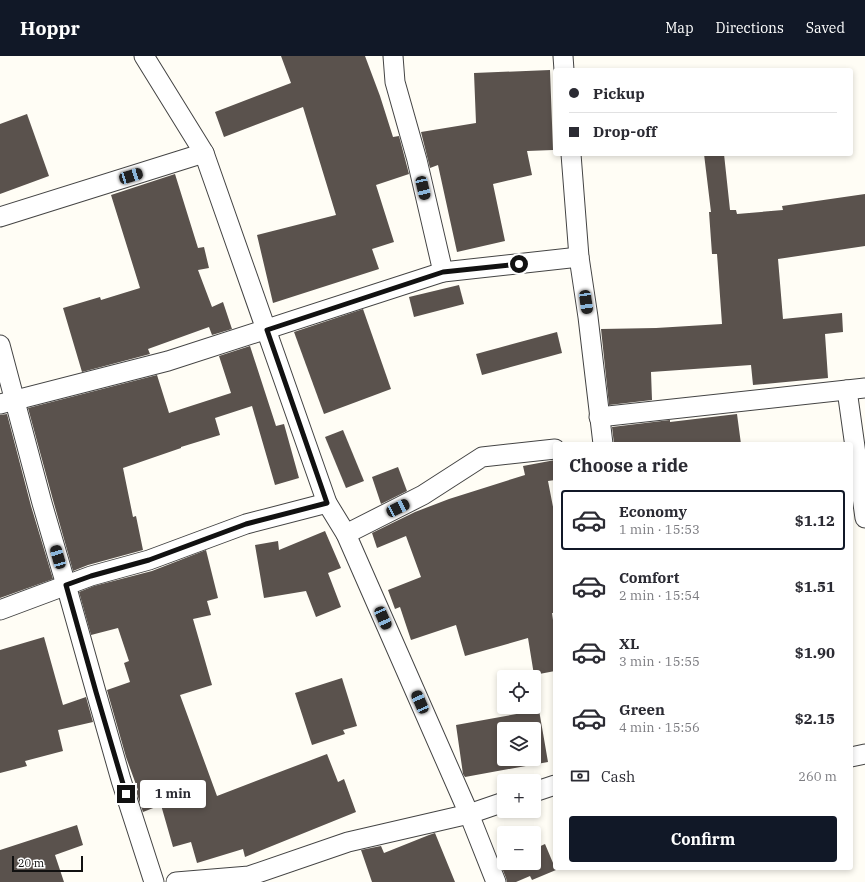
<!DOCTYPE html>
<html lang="en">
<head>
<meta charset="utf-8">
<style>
  body { margin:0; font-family:"IBM Plex Serif",serif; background:#f2f2f3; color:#2b2b33; height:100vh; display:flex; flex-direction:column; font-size:15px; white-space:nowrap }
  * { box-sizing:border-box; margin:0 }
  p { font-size:13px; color:#7c7c81 }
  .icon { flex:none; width:22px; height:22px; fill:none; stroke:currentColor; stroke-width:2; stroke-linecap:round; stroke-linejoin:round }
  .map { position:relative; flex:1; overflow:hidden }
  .side { position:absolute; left:553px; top:386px; width:300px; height:428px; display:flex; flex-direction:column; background:#fff; border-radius:4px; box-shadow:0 2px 6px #0003 }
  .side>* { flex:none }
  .guide { position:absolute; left:553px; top:12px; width:300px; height:88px; border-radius:4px; box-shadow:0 2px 6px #0003; display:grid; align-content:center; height:88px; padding:0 16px; background:#fff }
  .fabs { position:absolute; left:497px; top:614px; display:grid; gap:8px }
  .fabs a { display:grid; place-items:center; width:44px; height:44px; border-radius:4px; background:#fff; box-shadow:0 2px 6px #0003; font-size:20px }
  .scale { position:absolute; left:12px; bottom:10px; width:71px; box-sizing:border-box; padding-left:4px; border:2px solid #111; border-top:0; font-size:11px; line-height:14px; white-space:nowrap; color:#111; -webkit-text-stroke:3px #fff; paint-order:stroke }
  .end { position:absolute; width:18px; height:18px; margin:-9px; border:5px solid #111; background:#fff; box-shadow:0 0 0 2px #fff }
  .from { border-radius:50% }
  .bubble { position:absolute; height:28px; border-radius:4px; background:#fff; box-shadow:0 2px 6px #0003; font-size:13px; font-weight:700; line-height:28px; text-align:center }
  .car { position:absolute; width:12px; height:24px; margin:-12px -6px; border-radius:5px; box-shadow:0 0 3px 1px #0007; background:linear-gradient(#222 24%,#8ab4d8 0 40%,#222 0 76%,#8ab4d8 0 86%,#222 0) }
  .guide b { display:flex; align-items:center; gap:14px; height:38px; font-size:15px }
  .guide b+b { border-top:1px solid #e1e1e2 }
  .guide i { width:10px; height:10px; background:#2b2b33 }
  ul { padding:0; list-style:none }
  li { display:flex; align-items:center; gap:12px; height:60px; margin:0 8px 6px; padding:0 8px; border:2px solid transparent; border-radius:4px }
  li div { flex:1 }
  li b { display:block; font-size:15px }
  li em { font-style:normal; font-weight:700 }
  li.active { border-color:#111827 }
  li>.icon { width:36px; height:36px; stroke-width:1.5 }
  h2 { padding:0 16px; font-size:18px; line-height:48px }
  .pay { display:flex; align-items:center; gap:10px; height:44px; padding:0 16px; font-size:15px }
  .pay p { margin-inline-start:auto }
  .action { display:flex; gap:8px; margin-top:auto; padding:8px 16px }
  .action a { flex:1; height:46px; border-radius:4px; background:#111827; color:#fff; font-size:16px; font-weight:700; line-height:46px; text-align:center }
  header { display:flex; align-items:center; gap:24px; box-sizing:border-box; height:56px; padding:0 20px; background:#111827; color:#fff }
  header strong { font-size:19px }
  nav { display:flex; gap:22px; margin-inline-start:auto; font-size:14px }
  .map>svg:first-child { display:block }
</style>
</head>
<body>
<header>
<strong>Hoppr</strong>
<nav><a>Map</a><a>Directions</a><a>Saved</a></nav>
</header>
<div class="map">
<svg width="865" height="826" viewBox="0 0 865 826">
  <rect width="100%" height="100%" fill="#fffdf5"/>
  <g fill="#5a524d" fill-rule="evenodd">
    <polygon points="281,0 365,0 380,40 393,81 399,80 409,118 376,129 394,186 372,193 379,213 273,247 257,179 336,159 303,51 224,81 215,56 291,27"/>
    <polygon points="550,14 553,94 527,95 532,119 493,128 505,185 457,196 438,109 430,112 421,76 476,67 474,17"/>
    <polygon points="27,58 49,120 0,138 0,68"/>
    <polygon points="704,98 724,98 730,154 736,154 737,158 783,154 782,150 865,138 865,190 778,203 783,263 842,257 843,276 825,278 828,322 753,329 751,309 651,316 652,344 609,349 601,273 656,272 722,268 717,198 712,198 709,156 711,156"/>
    <polygon points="175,118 198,192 204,191 209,212 198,214 212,251 223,246 232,273 212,279 209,271 148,293 150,298 82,316 63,252 100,241 101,244 140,232 111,139"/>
    <polygon points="459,229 464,248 414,261 409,241"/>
    <polygon points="363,253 391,333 324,358 294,276"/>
    <polygon points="557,276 562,297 482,319 476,298"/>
    <polygon points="250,290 276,370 284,368 299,422 275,429 252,350 215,362 220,379 181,391 181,392 123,412 133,461 136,460 143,494 88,509 73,515 53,444 28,352 157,319 169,357 231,337 219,300"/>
    <polygon points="7,358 31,450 53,523 0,542 0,359"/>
    <polygon points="737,358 741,388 614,388 612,371 670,364 670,366"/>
    <polygon points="343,374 364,425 346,432 325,381"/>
    <polygon points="555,404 555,424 548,425 555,461 555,557 552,557 555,578 555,615 534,619 528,582 465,600 456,569 411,584 400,551 395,553 388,534 421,521 406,480 377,492 372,477 415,456 449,443 525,419 523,410"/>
    <polygon points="398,411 407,435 381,448 372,421"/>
    <polygon points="325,475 341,512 328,517 341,551 316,561 306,535 264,542 255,489 278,485 279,494"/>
    <polygon points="206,494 218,542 207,545 211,559 193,563 212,629 180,639 217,740 327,698 338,726 344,723 356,756 245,801 243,793 197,807 191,786 173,791 161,749 143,756 136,735 138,734 126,701 107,634 130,626 124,607 129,605 118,572 91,579 79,536 94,530 152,515"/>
    <polygon points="44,581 63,649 86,641 93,666 58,674 63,695 25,705 27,710 0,717 0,594"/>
    <polygon points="342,622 357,670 343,674 345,678 312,689 295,637"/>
    <path d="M539,654l9,52 -83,15 -2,-3 -7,-49zM504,673h30v30h-30z"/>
    <polygon points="77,769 83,789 55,799 64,826 0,826 0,794"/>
    <polygon points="435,777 455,826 372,826 361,794 381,790 384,797 429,779"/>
    <polygon points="545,788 556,814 532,824 530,820 516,826 507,826 506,822 500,807 504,806 504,807 534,807 534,793"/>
  </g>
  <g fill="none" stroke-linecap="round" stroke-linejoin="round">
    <defs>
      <g id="street">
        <polyline points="144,0 204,97 327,447 346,478 469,758 496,826"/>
        <polyline points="393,0 395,26 417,104 443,216"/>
        <polyline points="563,0 564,14"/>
        <polyline points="571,98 579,201 588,261 603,388"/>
        <polyline points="0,161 204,97"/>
        <polyline points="0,289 42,447 66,529 96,636 121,724 154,826"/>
        <polyline points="847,334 865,462"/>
        <polyline points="0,348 168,305 443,216 579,201"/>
        <polyline points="599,361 865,332"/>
        <polyline points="346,478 423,439 482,401 555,393"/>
        <polyline points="0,554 91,520 149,504 246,468 327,447"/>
        <polyline points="851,701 865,698"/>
        <polyline points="534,736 555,729"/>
        <polyline points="176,826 249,820 348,786 469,758 504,746"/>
      </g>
    </defs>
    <use href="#street" stroke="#444" stroke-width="21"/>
    <use href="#street" stroke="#fff" stroke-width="19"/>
  </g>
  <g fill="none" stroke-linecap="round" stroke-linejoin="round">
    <polyline stroke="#111" stroke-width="5" points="126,738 96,636 66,529 91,520 149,504 246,468 327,447 267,274 443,216 519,208"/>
  </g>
</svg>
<div class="fabs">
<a><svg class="icon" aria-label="locate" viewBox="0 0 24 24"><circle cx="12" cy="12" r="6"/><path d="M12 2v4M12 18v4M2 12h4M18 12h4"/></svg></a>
<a><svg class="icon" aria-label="layers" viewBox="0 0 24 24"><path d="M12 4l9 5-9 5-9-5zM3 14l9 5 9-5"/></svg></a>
<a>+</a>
<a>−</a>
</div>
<div class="scale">20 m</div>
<i class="end from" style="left:519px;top:208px"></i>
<i class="end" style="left:126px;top:738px"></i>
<div class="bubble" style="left:140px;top:724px;width:66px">1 min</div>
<i class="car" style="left:131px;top:120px;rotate:73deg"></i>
<i class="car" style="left:423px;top:132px;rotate:167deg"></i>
<i class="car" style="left:586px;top:246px;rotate:172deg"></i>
<i class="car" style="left:398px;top:452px;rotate:64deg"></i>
<i class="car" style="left:58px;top:501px;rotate:344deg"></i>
<i class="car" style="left:383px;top:562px;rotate:156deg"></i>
<i class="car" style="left:420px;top:646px;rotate:336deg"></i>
<div class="guide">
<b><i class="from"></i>Pickup</b>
<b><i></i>Drop-off</b>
</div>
<section class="side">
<h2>Choose a ride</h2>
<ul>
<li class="active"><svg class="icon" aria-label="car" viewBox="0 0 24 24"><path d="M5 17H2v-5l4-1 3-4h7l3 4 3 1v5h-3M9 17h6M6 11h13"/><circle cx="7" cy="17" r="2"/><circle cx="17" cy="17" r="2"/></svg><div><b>Economy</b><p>1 min · 15:53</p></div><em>$1.12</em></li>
<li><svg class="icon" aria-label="car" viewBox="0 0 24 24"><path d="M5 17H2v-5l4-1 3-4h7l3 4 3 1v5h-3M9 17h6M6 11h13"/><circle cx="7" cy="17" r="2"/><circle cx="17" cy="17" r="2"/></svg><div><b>Comfort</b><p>2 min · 15:54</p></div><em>$1.51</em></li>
<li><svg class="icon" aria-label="car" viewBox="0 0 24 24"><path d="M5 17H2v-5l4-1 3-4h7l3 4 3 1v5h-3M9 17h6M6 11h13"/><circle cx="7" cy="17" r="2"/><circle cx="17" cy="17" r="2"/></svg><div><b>XL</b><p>3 min · 15:55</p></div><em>$1.90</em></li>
<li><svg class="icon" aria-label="car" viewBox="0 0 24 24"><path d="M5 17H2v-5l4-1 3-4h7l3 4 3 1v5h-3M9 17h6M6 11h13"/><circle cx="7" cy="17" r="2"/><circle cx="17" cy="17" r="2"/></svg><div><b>Green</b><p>4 min · 15:56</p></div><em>$2.15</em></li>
</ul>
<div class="pay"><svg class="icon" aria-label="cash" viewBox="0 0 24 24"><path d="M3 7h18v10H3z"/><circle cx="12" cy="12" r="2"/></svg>Cash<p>260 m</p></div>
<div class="action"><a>Confirm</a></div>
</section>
</div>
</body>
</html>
